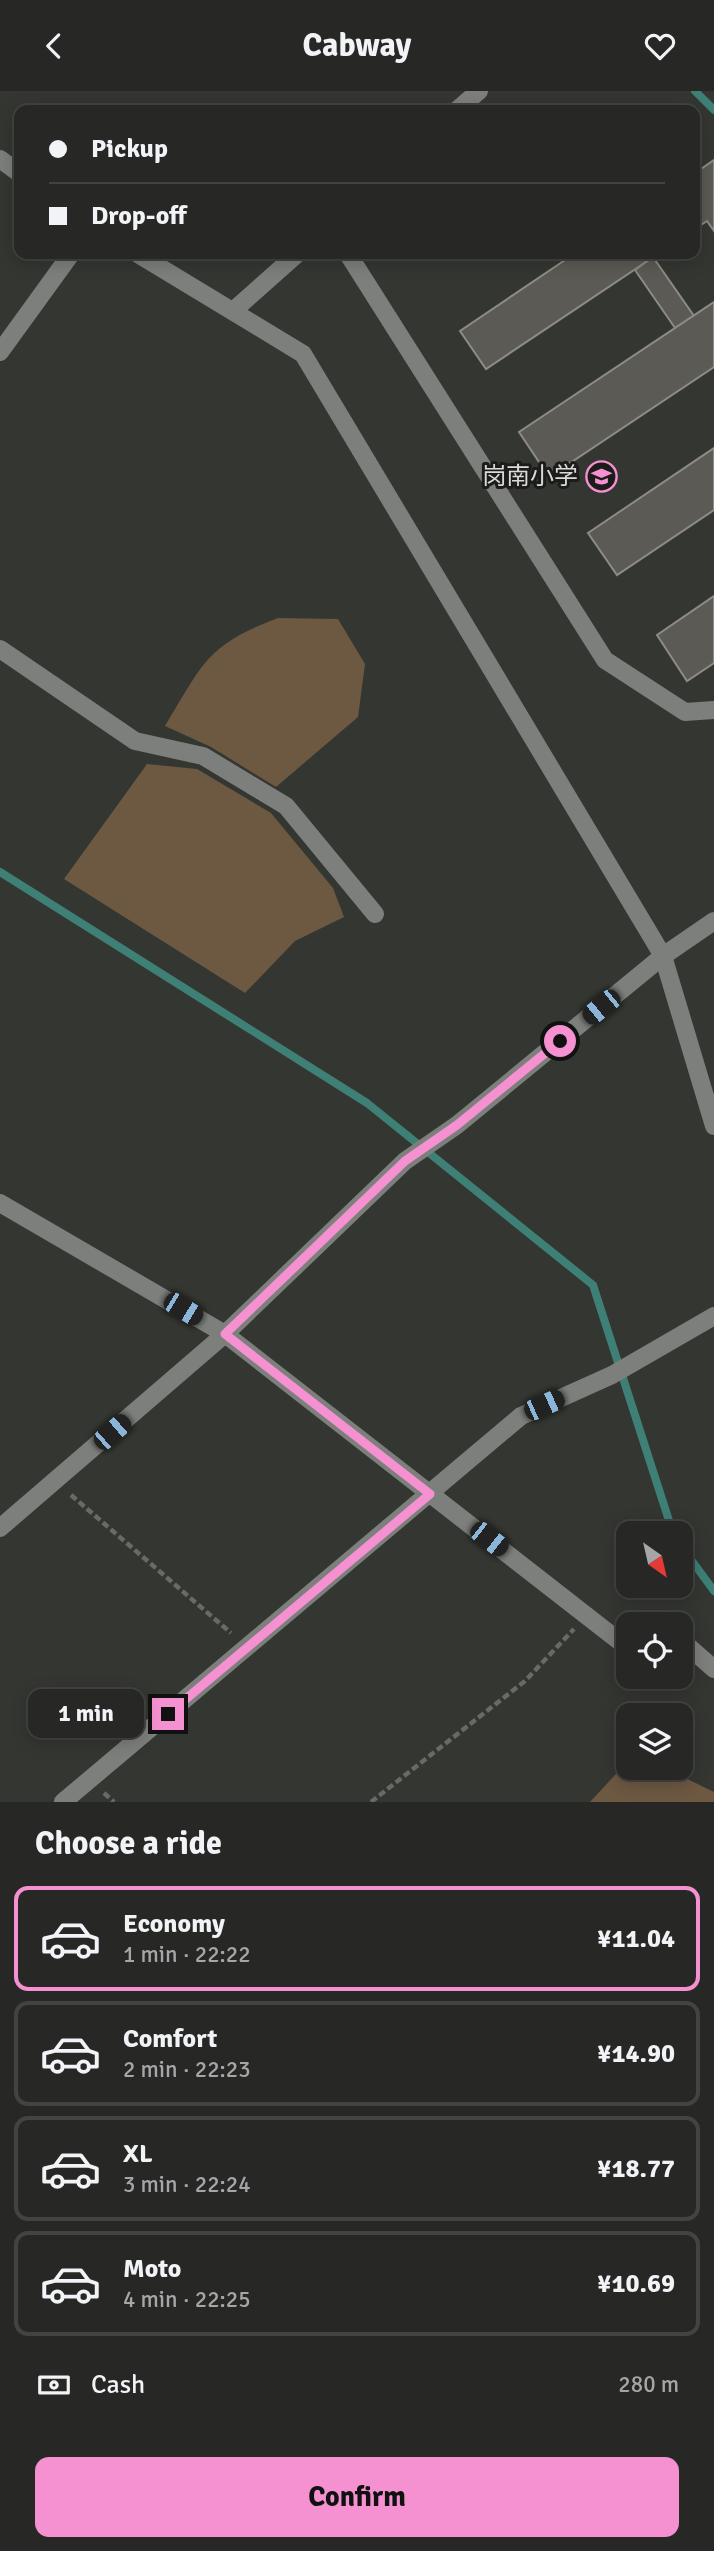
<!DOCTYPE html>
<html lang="en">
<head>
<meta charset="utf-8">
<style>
  body { margin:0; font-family:Signika,"Noto Sans SC",sans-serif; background:#2f302d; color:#f1f3f6; height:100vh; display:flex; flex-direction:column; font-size:26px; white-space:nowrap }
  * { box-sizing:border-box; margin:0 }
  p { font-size:23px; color:#a4a6a7 }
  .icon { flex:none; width:38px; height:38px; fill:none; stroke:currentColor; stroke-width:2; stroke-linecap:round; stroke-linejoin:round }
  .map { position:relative; height:1711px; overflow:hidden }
  .sheet { display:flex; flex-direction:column; background:#272825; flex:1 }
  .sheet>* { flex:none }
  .top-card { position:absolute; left:14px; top:14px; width:686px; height:154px; border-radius:14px; box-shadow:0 4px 18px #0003,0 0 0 2px #434442; display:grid; align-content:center; height:154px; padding:0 35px; background:#272825 }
  .needle { width:46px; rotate:146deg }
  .controls { position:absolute; left:616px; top:1430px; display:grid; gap:14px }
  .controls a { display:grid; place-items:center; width:77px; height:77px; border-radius:14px; background:#272825; box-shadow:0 4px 18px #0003,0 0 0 2px #434442; font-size:35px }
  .end { position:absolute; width:32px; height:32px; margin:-16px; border:9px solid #f590d1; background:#111; box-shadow:0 0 0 4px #111 }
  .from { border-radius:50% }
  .bubble { position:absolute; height:49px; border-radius:14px; background:#272825; box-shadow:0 4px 18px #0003,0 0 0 2px #434442; font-size:23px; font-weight:700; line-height:49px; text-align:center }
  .car { position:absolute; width:21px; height:42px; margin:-21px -10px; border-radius:9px; box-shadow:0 0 5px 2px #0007; background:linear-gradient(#222 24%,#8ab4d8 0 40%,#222 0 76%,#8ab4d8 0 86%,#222 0) }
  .top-card b { display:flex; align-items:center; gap:24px; height:66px; font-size:26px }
  .top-card b+b { border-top:2px solid #434442 }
  .top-card i { width:18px; height:18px; background:#f1f3f6 }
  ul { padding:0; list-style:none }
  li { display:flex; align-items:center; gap:21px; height:105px; margin:0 14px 10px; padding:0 21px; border:4px solid #434442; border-radius:14px }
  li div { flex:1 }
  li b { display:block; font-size:26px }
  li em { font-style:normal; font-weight:700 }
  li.selected { border-color:#f590d1 }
  li>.icon { width:63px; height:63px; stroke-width:1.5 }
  h2 { padding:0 35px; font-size:32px; line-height:84px }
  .pay { display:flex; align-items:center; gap:18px; height:77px; padding:0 35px; font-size:26px }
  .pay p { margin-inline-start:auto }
  .action { display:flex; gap:14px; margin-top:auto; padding:14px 35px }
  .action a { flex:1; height:80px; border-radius:14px; background:#f590d1; color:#111; font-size:28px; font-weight:700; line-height:80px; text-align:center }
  header { display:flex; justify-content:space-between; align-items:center; height:91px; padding:0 35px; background:#272825; font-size:32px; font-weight:700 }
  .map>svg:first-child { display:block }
</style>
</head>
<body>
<header><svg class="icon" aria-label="back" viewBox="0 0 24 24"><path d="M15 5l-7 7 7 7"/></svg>Cabway<svg class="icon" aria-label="heart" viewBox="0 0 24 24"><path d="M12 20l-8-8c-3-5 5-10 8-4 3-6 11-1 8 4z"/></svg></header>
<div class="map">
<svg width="714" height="1711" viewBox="0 0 714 1711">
  <rect width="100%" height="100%" fill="#343631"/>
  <g fill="#6d5842">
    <path d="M278,527l60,1 27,45 -7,53 -82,70 -65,-40 -46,-21c38,-62 41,-81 113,-108z"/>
    <polygon points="147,673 197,678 271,722 333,797 344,826 295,850 245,902 64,788"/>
    <polygon points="628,1670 628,1676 665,1677 714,1701 714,1711 590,1711"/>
  </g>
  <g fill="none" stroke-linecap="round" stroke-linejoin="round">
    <g stroke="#3e8076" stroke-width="8">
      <polyline points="695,0 714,19"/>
      <polyline points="0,781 367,1012 593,1194 673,1442"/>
      <polyline points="681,1455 714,1500"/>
    </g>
  </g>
  <g fill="#5b5a55" stroke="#8c8b85" stroke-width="2">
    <polygon points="714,69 714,140 707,130 695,138 695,82"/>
    <polygon points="574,163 658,163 486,278 460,240"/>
    <polygon points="653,166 694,225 675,237 635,179"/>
    <polygon points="714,211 714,276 549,386 519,341"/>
    <polygon points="714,357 714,419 617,484 588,442"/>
    <polygon points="714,505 714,572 687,590 657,544"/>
  </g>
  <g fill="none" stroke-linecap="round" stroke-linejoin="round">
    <g stroke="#686a66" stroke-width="4.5" stroke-dasharray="7 3.5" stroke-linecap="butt">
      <polyline points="71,1404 231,1542"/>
      <polyline points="104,1702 114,1711"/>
      <polyline points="371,1711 525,1590 574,1538"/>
    </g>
    <g stroke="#7d7f7d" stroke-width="18">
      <polyline points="457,19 479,0"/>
      <polyline points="0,68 19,82"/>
      <polyline points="138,163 303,263 663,865 714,1035"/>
      <polyline points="348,163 605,569 685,621 714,619"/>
      <polyline points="233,220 297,163"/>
      <polyline points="0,261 71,163"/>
      <polyline points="0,558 135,650 203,665 286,715 375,823"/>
      <polyline points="0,1112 225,1243 628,1557"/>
      <polyline points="0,1437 225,1243 405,1070 457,1034 663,865 714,830"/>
      <polyline points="681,1549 714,1578"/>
      <polyline points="63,1711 521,1325 612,1284 714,1225"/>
    </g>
  </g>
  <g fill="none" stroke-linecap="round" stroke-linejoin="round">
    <polyline stroke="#f590d1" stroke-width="9" points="168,1623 430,1403 225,1243 405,1070 457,1034 560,950"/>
  </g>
  <defs>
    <symbol id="school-ring" viewBox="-11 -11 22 22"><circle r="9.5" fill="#1c1d1b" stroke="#f590d1" stroke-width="1.5"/><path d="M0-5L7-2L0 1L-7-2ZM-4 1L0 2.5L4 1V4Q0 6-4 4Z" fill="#f590d1"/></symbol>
  </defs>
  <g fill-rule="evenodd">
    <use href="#school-ring" x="584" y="368" width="35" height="35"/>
  </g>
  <g text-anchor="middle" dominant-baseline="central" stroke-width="6" stroke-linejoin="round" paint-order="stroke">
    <g font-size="24" fill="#dadbd8" stroke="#1c1d1b" text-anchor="end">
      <text x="578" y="385">岗南小学</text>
    </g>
  </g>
</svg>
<div class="controls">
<a><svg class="needle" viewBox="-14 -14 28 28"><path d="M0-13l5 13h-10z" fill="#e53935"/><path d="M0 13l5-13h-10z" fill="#a4a6a7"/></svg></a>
<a><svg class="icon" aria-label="locate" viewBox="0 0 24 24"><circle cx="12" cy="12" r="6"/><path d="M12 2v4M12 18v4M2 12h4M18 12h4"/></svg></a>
<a><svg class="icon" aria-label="layers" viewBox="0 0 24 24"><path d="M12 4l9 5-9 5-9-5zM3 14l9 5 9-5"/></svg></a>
</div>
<i class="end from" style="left:560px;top:950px"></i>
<i class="end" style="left:168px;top:1623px"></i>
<div class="bubble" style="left:28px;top:1598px;width:116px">1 min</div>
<i class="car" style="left:601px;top:916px;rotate:231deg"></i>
<i class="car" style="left:183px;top:1218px;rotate:121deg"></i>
<i class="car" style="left:544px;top:1314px;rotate:66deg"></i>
<i class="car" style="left:112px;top:1341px;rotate:49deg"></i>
<i class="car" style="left:489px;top:1448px;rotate:128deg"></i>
<div class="top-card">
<b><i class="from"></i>Pickup</b>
<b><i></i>Drop-off</b>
</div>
</div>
<section class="sheet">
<h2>Choose a ride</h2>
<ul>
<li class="selected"><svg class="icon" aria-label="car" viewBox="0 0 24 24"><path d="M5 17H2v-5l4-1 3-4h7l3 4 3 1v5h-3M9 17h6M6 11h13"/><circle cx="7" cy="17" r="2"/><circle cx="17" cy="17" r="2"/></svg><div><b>Economy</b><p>1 min · 22:22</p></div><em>¥11.04</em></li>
<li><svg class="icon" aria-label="car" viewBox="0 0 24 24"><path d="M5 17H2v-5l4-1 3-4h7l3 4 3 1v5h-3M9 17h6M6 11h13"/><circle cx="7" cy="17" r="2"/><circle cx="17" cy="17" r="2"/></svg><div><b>Comfort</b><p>2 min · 22:23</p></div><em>¥14.90</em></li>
<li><svg class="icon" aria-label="car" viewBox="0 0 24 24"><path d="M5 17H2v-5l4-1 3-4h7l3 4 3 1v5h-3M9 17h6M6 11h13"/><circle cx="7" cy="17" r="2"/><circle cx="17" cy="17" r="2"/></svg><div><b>XL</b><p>3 min · 22:24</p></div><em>¥18.77</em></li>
<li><svg class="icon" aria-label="car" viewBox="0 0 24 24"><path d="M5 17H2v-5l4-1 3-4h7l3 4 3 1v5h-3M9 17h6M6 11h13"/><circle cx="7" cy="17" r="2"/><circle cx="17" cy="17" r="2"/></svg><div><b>Moto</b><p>4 min · 22:25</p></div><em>¥10.69</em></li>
</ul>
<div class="pay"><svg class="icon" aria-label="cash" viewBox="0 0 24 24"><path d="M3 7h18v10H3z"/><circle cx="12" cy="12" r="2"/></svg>Cash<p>280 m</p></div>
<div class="action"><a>Confirm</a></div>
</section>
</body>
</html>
